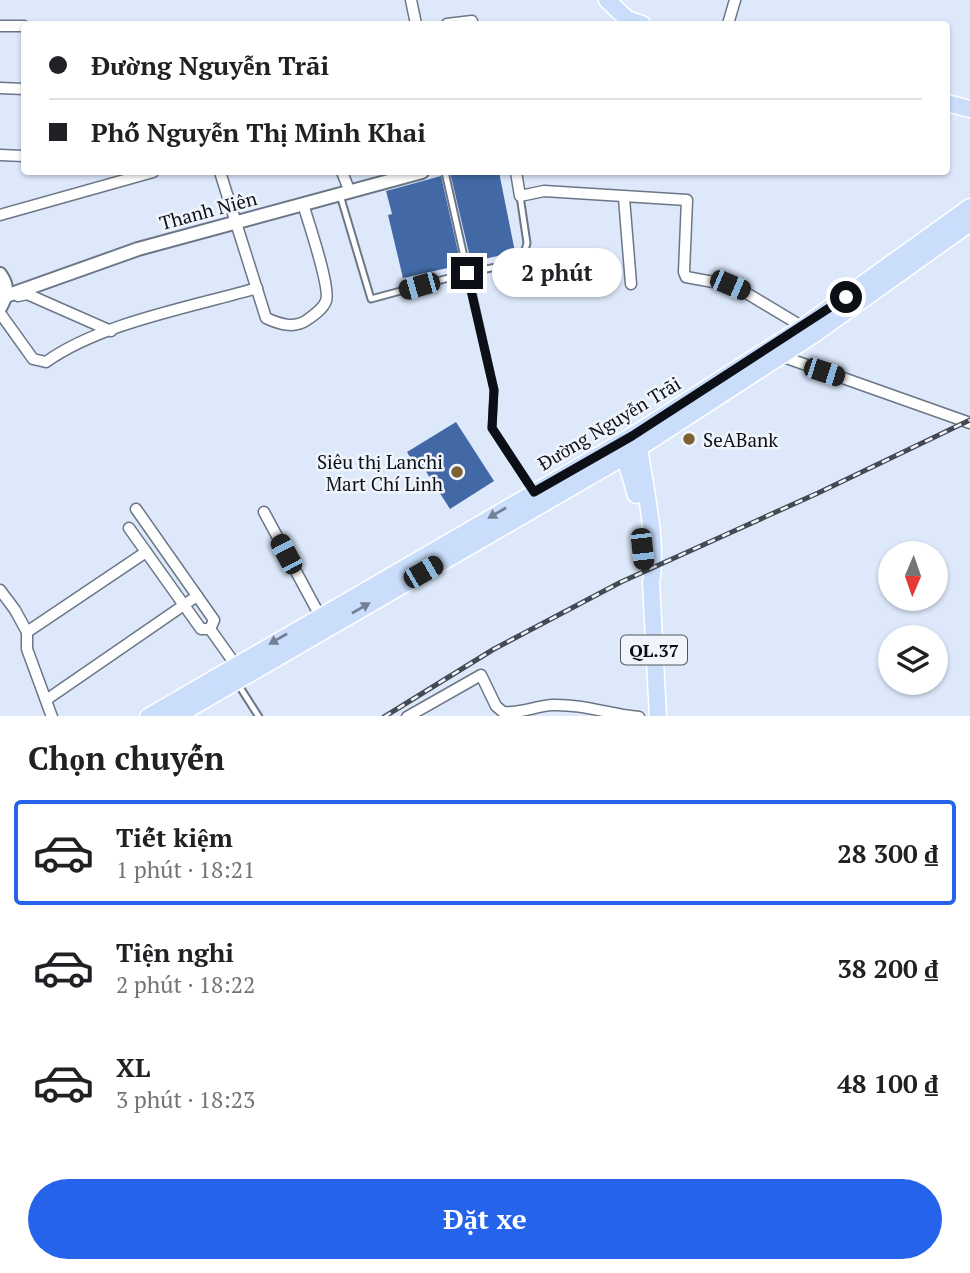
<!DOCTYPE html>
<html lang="vi">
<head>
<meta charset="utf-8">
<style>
  body { margin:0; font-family:"PT Serif",serif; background:#f6f6f6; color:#202124; height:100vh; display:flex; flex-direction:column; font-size:26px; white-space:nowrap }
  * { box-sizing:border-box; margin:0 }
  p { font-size:23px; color:#757577 }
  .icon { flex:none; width:38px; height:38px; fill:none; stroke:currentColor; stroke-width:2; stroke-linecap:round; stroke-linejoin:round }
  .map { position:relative; height:716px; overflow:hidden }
  .side { display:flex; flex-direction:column; background:#fff; flex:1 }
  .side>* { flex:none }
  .top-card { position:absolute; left:21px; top:21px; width:929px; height:154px; border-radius:7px; box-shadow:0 2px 5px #0004; display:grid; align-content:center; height:154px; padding:0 28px; background:#fff }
  .needle { width:46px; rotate:182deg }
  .fabs { position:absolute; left:878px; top:541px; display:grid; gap:14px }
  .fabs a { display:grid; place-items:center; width:70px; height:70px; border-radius:50%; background:#fff; box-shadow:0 2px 5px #0004; font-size:35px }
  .end { position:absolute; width:32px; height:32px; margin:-16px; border:9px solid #0c1016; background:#fff; box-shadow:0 0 0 4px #fff }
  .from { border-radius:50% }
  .bubble { position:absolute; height:49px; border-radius:24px; background:#fff; box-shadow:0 2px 5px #0004; font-size:23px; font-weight:700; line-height:49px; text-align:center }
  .car { position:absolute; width:21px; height:42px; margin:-21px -10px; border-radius:9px; box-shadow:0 0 5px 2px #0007; background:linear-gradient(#222 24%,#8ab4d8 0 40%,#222 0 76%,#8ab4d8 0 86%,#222 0) }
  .top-card b { display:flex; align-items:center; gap:24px; height:66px; font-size:26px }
  .top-card b+b { border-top:2px solid #e0e0e0 }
  .top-card i { width:18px; height:18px; background:#202124 }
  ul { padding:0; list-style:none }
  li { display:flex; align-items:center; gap:21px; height:105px; margin:0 14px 10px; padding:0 14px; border:4px solid transparent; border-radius:7px }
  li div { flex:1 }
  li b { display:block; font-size:26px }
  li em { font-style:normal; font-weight:700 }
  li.selected { border-color:#2563eb }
  li>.icon { width:63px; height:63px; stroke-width:1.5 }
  h2 { padding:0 28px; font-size:32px; line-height:84px }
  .action { display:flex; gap:14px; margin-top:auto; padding:14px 28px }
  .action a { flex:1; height:80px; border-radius:42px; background:#2563eb; color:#fff; font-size:28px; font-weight:700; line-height:80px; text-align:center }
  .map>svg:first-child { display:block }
</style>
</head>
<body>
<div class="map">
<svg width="970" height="717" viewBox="0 0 970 717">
  <rect width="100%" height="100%" fill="#dde9fb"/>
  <g fill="#4269a6">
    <polygon points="450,172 499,172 515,252 471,262"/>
    <polygon points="441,176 461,265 403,278 388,215 392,214 386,191"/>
    <polygon points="456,422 494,481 450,509 418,459 413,462 407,452"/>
  </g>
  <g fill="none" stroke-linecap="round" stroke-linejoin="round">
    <defs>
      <g id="service">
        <polyline points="445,172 494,390 492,428 534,492"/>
        <polyline points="340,195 371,299 467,273 515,263 524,254 527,243 520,196"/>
        <polyline points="238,684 259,717"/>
      </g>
      <g id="minor">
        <polyline points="411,0 416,24"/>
        <polyline points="447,24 472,21"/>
        <polyline points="728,24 735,0"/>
        <polyline points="0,26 24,26"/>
        <polyline points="0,88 24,89"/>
        <polyline points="0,155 24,156"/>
        <path d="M220,172l46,146c13,6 28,11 41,2 7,-5 16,-11 19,-19 5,-13 -18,-80 -23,-97"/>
        <polyline points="342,172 350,192"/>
        <polyline points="516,172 520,196 544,191 687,200 684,272 686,277 730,285 743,291 803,327"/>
        <polyline points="624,198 631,284"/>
        <polyline points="0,215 153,172"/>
        <polyline points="18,296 27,294 111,331"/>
        <path d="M0,313l33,46 13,3c54,-39 146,-55 211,-74"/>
        <polyline points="781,356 970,423"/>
        <polyline points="136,509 214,620 210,629"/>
        <polyline points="264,512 320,616"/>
        <polyline points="129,528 201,629 210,629 235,664"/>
        <polyline points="0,590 15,610 27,632 27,649 52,717"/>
        <polyline points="27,632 146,552"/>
        <polyline points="46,700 197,596"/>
        <path d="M407,717l74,-42 15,31 7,6c16,2 33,-6 49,-7 31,-1 57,9 87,12"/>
      </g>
      <g id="tertiary">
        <path d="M0,274c9,12 7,22 0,34"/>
        <polyline points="6,296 138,249 422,172"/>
      </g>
      <g id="trunk">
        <polyline points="607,0 627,19 642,24"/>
        <polyline points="947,103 970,109"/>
        <path d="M635,441l4,7c6,41 19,95 12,135l7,134"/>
        <polyline points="622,447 636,495"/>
        <polyline points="148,717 632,436 803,327 970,207"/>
        <polyline points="175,717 639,448 813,335 970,223"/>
      </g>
    </defs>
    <use href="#service" stroke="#6b7686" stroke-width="9"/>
    <use href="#minor" stroke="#6b7686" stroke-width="13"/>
    <use href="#tertiary" stroke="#6b7686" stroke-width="16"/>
    <use href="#trunk" stroke="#fff" stroke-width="19"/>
    <use href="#service" stroke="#fff" stroke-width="5"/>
    <use href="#minor" stroke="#fff" stroke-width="10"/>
    <use href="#tertiary" stroke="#fff" stroke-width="12"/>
    <use href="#trunk" stroke="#cadefc" stroke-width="16"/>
    <defs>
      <polyline id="rail" points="384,717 494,649 621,582 818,493 970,420"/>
    </defs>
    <use href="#rail" stroke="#444a53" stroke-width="5"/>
    <use href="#rail" stroke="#f0f5fd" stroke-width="2.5" stroke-dasharray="8" stroke-linecap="butt"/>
  </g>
  <defs><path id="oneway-solid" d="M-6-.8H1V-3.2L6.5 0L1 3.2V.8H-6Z" transform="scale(1.75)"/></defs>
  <g fill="#748194">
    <use href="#oneway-solid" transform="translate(497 513) rotate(150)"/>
    <use href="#oneway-solid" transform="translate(361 608) rotate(-30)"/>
    <use href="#oneway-solid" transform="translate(278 639) rotate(150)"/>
  </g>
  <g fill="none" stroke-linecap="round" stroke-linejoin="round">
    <polyline stroke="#0c1016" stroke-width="9" points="467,273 494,390 492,428 534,492 632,436 846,297"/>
  </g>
  <g fill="#7c6133" stroke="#f0f5fd" stroke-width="2.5">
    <circle cx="689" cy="439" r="7"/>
    <circle cx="457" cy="472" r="7"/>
  </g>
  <g text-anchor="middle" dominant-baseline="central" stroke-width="5" stroke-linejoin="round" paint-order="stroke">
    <rect fill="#f0f5fd" stroke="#50555b" stroke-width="2" x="621" y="635.5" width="66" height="29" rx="5"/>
    <g font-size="18" font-weight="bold" fill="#0c1016">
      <text x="654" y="650">QL.37</text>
    </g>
    <g font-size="19" fill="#0c1016" stroke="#f0f5fd">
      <text transform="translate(208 210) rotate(-15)">Thanh Niên</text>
      <text transform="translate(609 423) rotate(-31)">Đường Nguyễn Trãi</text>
    </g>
    <g font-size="19" fill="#0c1016" stroke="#f0f5fd" text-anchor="start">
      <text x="703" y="439">SeABank</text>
      <text x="443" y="461" text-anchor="end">Siêu thị Lanchi<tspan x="443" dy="22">Mart Chí Linh</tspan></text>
    </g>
  </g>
</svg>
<div class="fabs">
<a><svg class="needle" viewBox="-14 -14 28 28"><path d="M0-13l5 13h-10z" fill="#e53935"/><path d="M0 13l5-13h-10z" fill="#757577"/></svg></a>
<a><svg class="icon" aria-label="layers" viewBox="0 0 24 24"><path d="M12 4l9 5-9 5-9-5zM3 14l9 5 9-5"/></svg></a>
</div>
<i class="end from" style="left:846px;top:297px"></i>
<i class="end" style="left:467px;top:273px"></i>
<div class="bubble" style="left:492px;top:248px;width:130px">2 phút</div>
<i class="car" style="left:730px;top:285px;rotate:113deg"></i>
<i class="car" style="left:419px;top:286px;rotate:254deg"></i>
<i class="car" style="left:824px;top:372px;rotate:108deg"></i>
<i class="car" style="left:642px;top:549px;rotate:174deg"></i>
<i class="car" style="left:286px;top:554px;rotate:332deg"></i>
<i class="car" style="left:423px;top:572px;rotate:60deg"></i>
<div class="top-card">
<b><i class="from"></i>Đường Nguyễn Trãi</b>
<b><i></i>Phố Nguyễn Thị Minh Khai</b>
</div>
</div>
<section class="side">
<h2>Chọn chuyến</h2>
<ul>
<li class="selected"><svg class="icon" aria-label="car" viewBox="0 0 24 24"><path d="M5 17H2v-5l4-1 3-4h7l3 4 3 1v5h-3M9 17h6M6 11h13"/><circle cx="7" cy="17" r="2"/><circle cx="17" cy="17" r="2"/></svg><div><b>Tiết kiệm</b><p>1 phút · 18:21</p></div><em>28 300 ₫</em></li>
<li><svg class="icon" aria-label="car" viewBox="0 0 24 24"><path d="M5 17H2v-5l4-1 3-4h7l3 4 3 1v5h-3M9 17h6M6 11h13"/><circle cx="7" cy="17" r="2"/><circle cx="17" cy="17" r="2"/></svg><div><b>Tiện nghi</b><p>2 phút · 18:22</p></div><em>38 200 ₫</em></li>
<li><svg class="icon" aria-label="car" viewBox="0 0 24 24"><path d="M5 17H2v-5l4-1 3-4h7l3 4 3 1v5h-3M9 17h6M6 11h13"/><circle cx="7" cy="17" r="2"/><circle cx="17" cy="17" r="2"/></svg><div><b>XL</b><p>3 phút · 18:23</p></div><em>48 100 ₫</em></li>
</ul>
<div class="action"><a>Đặt xe</a></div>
</section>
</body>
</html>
